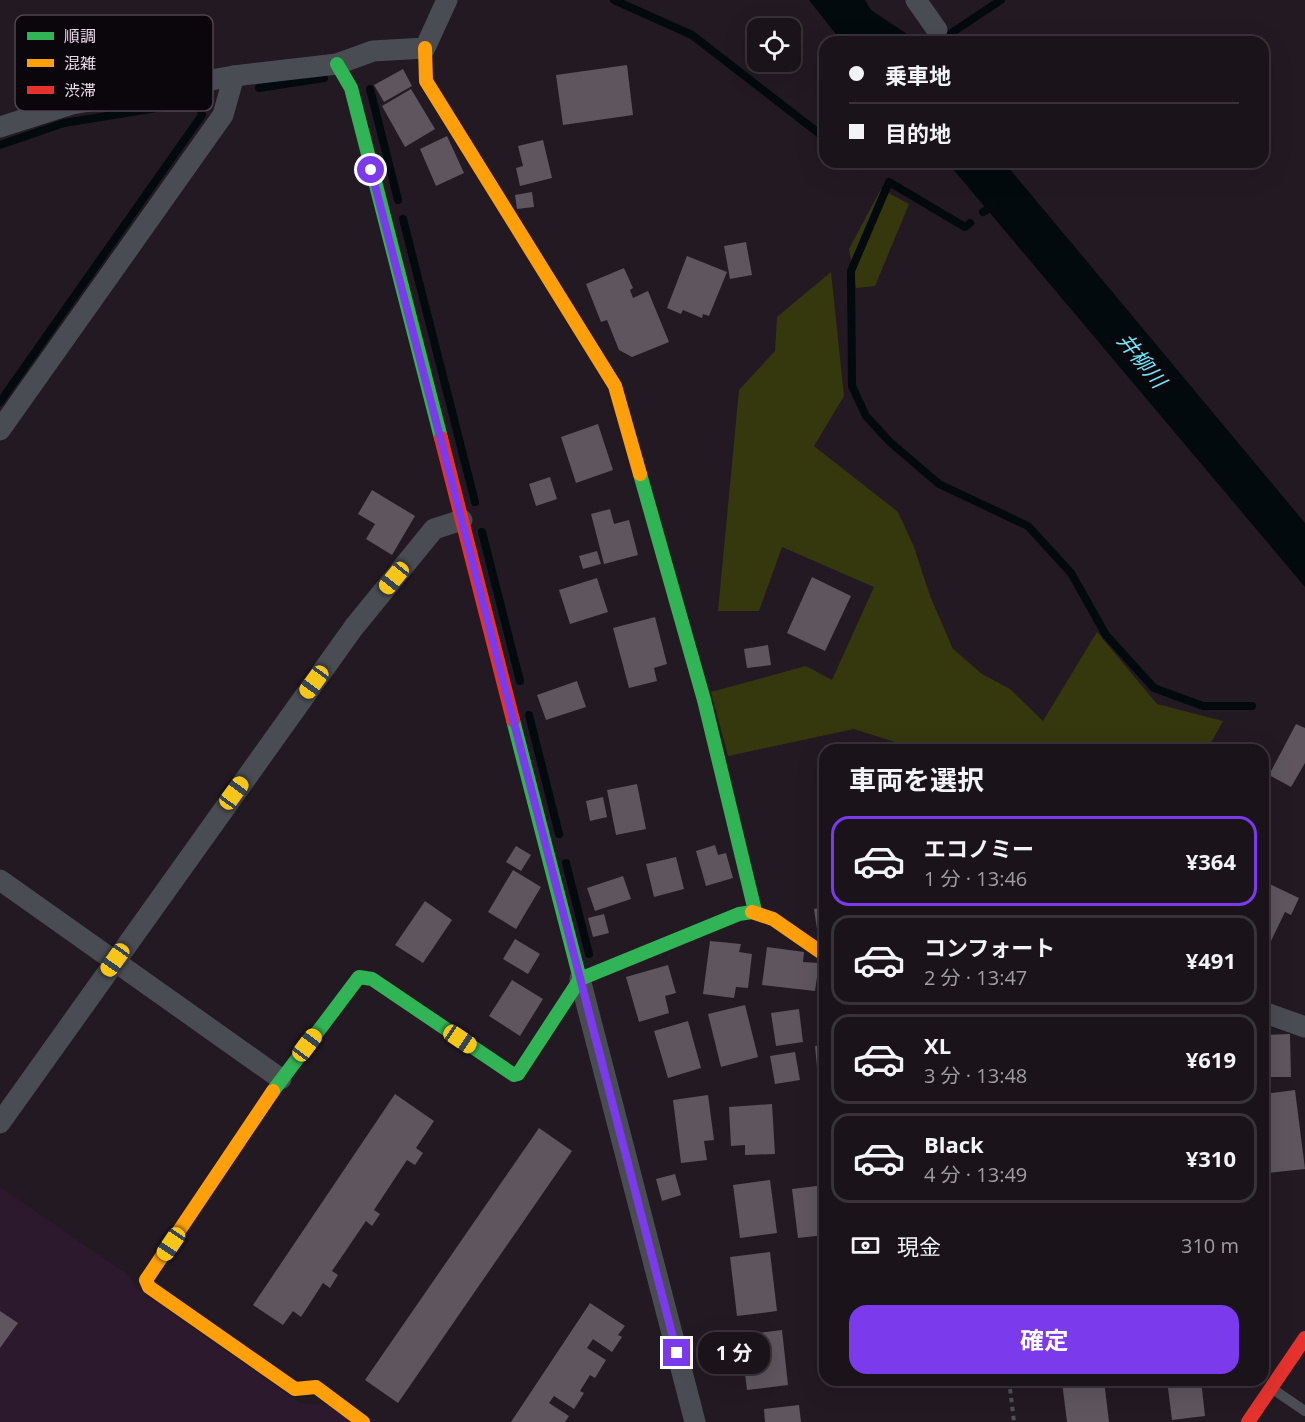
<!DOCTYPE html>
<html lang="ja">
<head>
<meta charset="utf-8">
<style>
  body { margin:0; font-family:"Open Sans","Noto Sans JP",sans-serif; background:#231c23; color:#f1f3f6; height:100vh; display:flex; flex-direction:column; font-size:22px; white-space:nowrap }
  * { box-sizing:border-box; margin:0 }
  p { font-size:20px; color:#9f9ea2 }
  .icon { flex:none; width:33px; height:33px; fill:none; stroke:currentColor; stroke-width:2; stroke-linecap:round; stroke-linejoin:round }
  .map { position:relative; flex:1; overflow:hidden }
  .drawer { position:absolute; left:819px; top:744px; width:450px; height:642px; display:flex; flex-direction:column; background:#1a131a; border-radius:18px; box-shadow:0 6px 24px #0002,0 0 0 2px #383239 }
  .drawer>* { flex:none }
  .banner { position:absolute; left:819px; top:36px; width:450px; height:132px; border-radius:18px; box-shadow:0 6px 24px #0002,0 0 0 2px #383239; display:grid; align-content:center; height:132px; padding:0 30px; background:#1a131a }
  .fabs { position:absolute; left:747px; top:18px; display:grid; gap:12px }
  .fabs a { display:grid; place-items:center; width:54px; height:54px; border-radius:12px; background:#1a131a; box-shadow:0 6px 24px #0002,0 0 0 2px #383239; font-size:30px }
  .end { position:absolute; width:27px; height:27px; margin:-14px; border:8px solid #7c3aed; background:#fff; box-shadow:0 0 0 3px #fff }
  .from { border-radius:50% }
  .bubble { position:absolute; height:42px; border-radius:18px; background:#1a131a; box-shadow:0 6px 24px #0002,0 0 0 2px #383239; font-size:20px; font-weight:700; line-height:42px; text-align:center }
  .car { position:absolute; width:18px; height:36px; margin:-18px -9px; border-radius:8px; box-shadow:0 0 4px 2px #0007; background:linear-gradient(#f5c518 24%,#345 0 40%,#f5c518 0 76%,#345 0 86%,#f5c518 0) }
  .banner b { display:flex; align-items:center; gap:21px; height:57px; font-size:22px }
  .banner b+b { border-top:2px solid #383239 }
  .banner i { width:15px; height:15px; background:#f1f3f6 }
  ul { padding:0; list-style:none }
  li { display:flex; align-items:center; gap:18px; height:90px; margin:0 12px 9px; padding:0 18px; border:3px solid #383239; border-radius:18px }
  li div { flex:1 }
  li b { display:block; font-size:22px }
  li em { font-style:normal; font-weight:700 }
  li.selected { border-color:#7c3aed }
  li>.icon { width:54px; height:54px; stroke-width:1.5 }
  h2 { padding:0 30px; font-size:27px; line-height:72px }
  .pay { display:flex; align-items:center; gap:15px; height:66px; padding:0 30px; font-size:22px }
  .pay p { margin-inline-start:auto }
  .action { display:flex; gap:12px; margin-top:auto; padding:12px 30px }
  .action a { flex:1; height:69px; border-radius:18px; background:#7c3aed; color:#fff; font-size:24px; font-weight:700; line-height:69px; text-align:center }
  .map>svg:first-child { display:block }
</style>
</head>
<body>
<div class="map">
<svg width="1305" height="1422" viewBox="0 0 1305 1422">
  <rect width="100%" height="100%" fill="#231923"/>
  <polygon fill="#2d192e" points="0,1187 128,1275 137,1289 300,1403 329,1405 352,1422 0,1422"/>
  <g fill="#35380d">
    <polygon points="881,189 909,204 875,286 856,288 849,249"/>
    <polygon points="831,272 844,396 814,446 898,512 914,547 930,596 953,649 982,674 1010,689 1043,721 1097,632 1157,704 1223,721 1207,750 920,750 854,729 728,756 711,692 806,666 832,680 874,587 782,547 759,611 718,611 739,390 775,351 777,317"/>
  </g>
  <g fill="#030a0d">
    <polygon points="809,0 865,0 871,10 919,42 842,42"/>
    <polygon points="947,162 1004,162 1305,523 1305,587"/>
  </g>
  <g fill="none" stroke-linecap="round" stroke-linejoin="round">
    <g stroke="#030a0d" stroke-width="8">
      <polyline points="614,0 692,35 825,138"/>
      <polyline points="938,42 1001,0"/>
      <polyline points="259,88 324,78"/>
      <polyline points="370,89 398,200"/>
      <polyline points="0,145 64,123 200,101 202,115 0,402"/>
      <polyline points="856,162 862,166"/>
      <polyline points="983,212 997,204"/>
      <polyline points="403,219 475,502"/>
      <polyline points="970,223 965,227 889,182 851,271 852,386 866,416 890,442 939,484 1028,526 1071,573 1106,635 1154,688 1203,706 1252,706"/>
      <polyline points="482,532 520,681"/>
      <polyline points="529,715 559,834"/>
      <polyline points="566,863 589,954"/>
    </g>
  </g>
  <g fill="#5e555e">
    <polygon points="627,65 633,115 563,125 556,75"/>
    <polygon points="403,69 412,86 384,102 374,85"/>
    <polygon points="411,89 435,129 405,147 382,106"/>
    <polygon points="447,136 464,173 436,186 420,149"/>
    <polygon points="543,140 552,178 520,186 516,168 523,166 518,146"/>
    <polygon points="532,192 534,207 517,209 515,195"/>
    <polygon points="746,242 752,275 730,279 724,246"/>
    <polygon points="687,256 727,272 709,316 703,314 702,318 683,310 681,314 667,308"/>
    <polygon points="624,268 633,288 630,290 633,298 648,291 669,342 632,357 619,350 607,320 601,322 586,284"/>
    <polygon points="598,424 613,470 576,483 561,437"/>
    <polygon points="550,477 557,499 536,506 529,484"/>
    <polygon points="372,490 415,516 392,555 366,539 375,524 358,514"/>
    <polygon points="610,509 614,524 629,520 638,555 604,564 591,514"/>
    <polygon points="597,551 601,564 583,569 579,556"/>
    <polygon points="812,577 851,596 825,651 787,633"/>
    <polygon points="597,578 608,612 570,624 559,590"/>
    <polygon points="655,617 667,664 654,668 657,681 629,688 613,628"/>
    <polygon points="768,645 771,665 747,668 744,649"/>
    <polygon points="577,681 586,707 546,720 537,695"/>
    <polygon points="1296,724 1305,728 1305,763 1291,787 1269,775"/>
    <polygon points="637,784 646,829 616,835 607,790"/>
    <polygon points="603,797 607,817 590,821 586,801"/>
    <polygon points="825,831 825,884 824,884 817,832"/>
    <polygon points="715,845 718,855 726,853 733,878 706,886 696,851"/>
    <polygon points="516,846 531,855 521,871 506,862"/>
    <polygon points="676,857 684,889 654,897 646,864"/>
    <polygon points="513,870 541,887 516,929 488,912"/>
    <polygon points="623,876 631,899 595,911 587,888"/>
    <polygon points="1263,881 1299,898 1291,915 1285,912 1270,943 1263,939"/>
    <polygon points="425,901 452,920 423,963 395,945"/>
    <polygon points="825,907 825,928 817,929 814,909"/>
    <polygon points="604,914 609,933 593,937 588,918"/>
    <polygon points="515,939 540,954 528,974 503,959"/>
    <polygon points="710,941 741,944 739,952 752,954 748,988 736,987 734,998 703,994"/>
    <polygon points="767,947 804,952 803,962 819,963 815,991 762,985"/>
    <polygon points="668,965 676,993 665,996 669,1013 639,1022 626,977"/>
    <polygon points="512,980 543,999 520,1036 489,1016"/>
    <polygon points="745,1005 758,1057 721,1067 708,1014"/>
    <polygon points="799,1009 803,1042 776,1046 771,1013"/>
    <polygon points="688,1021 701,1068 668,1078 654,1031"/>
    <polygon points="1290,1034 1291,1077 1263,1077 1263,1035"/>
    <polygon points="825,1045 825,1076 818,1077 815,1046"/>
    <polygon points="795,1052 800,1080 775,1084 770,1056"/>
    <polygon points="1295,1090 1305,1169 1267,1173 1263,1136 1263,1094"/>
    <polygon points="395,1094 434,1121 416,1148 423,1153 415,1165 407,1160 374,1210 380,1214 372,1226 366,1221 332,1271 338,1275 330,1288 323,1283 301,1317 293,1311 283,1325 253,1305"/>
    <polygon points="708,1095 714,1140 704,1141 707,1160 681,1163 673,1100"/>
    <polygon points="772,1104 775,1154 745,1155 745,1145 731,1146 729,1107"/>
    <polygon points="539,1128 572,1151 398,1403 365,1380"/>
    <polygon points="675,1174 681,1195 662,1201 656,1179"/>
    <polygon points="770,1180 777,1233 740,1238 733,1185"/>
    <polygon points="825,1185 825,1235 798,1238 792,1189"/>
    <polygon points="770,1252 777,1311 737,1316 730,1257"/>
    <polygon points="590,1303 625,1326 618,1335 622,1337 612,1352 593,1339 587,1348 606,1360 595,1378 590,1375 580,1391 584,1393 574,1409 554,1396 549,1403 569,1416 565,1422 511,1422"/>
    <polygon points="0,1311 18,1323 0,1348"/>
    <polygon points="782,1330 788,1385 747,1390 740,1335"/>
    <polygon points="1076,1380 1104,1380 1109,1422 1067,1422 1062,1382"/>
    <polygon points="1167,1380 1201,1380 1205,1416 1172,1420"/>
    <polygon points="799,1405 801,1422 765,1422 764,1409"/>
  </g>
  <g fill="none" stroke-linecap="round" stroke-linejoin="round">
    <polyline stroke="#4f4f55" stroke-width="4" stroke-dasharray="4.5 4.5" stroke-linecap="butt" points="1009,1380 1014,1422"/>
    <polyline stroke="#494d53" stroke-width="10" points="1271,1388 1305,1411"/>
    <g stroke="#494d53" stroke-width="21">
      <polyline points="916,0 937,30"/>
      <polyline points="0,127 72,104 234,76 337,64 373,51 425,48 447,0"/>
      <polyline points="0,430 223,115 234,76"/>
      <polyline points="0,880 281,1079"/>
      <polyline points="580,979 695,1422"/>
      <polyline points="1263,1012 1305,1027"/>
      <polyline points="0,1123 354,627 434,529 462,520"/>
    </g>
    <g stroke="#30b455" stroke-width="14">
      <polyline points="337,64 351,88 441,438"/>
      <polyline points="640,474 704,700 755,911"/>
      <polyline points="513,720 580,979 739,914 752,912"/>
      <polyline points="273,1091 359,977 372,979 514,1075 518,1074 580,979"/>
    </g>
    <g stroke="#ff9f0a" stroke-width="14">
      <polyline points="425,48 426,81 615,386 640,474"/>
      <polyline points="752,912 773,919 825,955"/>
      <polyline points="273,1091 146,1280 149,1287 295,1389 316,1387 363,1422"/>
    </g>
    <g stroke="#e5322d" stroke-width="14">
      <polyline points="441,438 513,720"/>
      <polyline points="1248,1422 1305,1338"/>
    </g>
  </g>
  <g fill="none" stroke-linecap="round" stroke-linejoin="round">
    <polyline stroke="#7c3aed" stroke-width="8" points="371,170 677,1353"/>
  </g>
  <g text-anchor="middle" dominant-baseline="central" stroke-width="6" stroke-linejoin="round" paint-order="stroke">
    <g font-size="21" font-style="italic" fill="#6be9fb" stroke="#0b050c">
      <text transform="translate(1142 360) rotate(51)">井柳川</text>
    </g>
  </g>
  <rect x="15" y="15" width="198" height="96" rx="9" fill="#0b050c" stroke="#4e464e" stroke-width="1.5"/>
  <rect x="27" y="32" width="27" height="8" fill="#30b455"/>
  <rect x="27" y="59" width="27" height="8" fill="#ff9f0a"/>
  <rect x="27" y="86" width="27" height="8" fill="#e5322d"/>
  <g font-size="16" fill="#e9dce9">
    <text x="64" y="42">順調</text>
    <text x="64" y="69">混雑</text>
    <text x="64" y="96">渋滞</text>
  </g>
</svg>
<div class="fabs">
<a><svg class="icon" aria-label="locate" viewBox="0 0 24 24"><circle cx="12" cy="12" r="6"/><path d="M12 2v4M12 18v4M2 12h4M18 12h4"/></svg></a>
</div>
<i class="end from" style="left:371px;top:170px"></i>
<i class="end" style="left:677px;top:1353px"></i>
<div class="bubble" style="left:698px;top:1332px;width:72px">1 分</div>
<i class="car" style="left:394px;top:578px;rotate:219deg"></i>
<i class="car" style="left:314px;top:682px;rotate:216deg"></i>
<i class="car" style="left:234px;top:793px;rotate:36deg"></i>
<i class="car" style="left:115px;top:960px;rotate:215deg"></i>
<i class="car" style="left:460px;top:1039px;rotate:124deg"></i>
<i class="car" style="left:307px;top:1045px;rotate:37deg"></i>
<i class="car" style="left:171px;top:1244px;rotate:214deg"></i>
<div class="banner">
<b><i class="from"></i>乗車地</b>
<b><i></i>目的地</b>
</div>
<section class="drawer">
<h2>車両を選択</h2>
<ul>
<li class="selected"><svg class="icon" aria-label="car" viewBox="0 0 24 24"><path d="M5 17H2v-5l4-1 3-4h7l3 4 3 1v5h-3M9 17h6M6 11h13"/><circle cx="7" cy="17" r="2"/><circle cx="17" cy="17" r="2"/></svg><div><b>エコノミー</b><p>1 分 · 13:46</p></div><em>¥364</em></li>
<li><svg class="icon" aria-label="car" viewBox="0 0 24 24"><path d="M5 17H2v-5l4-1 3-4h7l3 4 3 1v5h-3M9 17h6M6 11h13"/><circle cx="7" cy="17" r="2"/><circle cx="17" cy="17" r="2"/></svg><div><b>コンフォート</b><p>2 分 · 13:47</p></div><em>¥491</em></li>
<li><svg class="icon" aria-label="car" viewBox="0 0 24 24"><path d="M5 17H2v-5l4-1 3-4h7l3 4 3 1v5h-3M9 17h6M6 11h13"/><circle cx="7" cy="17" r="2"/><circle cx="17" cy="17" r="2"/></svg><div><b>XL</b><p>3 分 · 13:48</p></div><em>¥619</em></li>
<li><svg class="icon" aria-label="car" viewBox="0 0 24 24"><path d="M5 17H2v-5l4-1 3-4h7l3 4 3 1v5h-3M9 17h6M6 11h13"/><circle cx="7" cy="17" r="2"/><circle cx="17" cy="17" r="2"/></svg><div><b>Black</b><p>4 分 · 13:49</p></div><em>¥310</em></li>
</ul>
<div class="pay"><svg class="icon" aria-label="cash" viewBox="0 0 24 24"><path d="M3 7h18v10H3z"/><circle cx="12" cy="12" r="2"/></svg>現金<p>310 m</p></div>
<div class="action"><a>確定</a></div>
</section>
</div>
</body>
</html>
